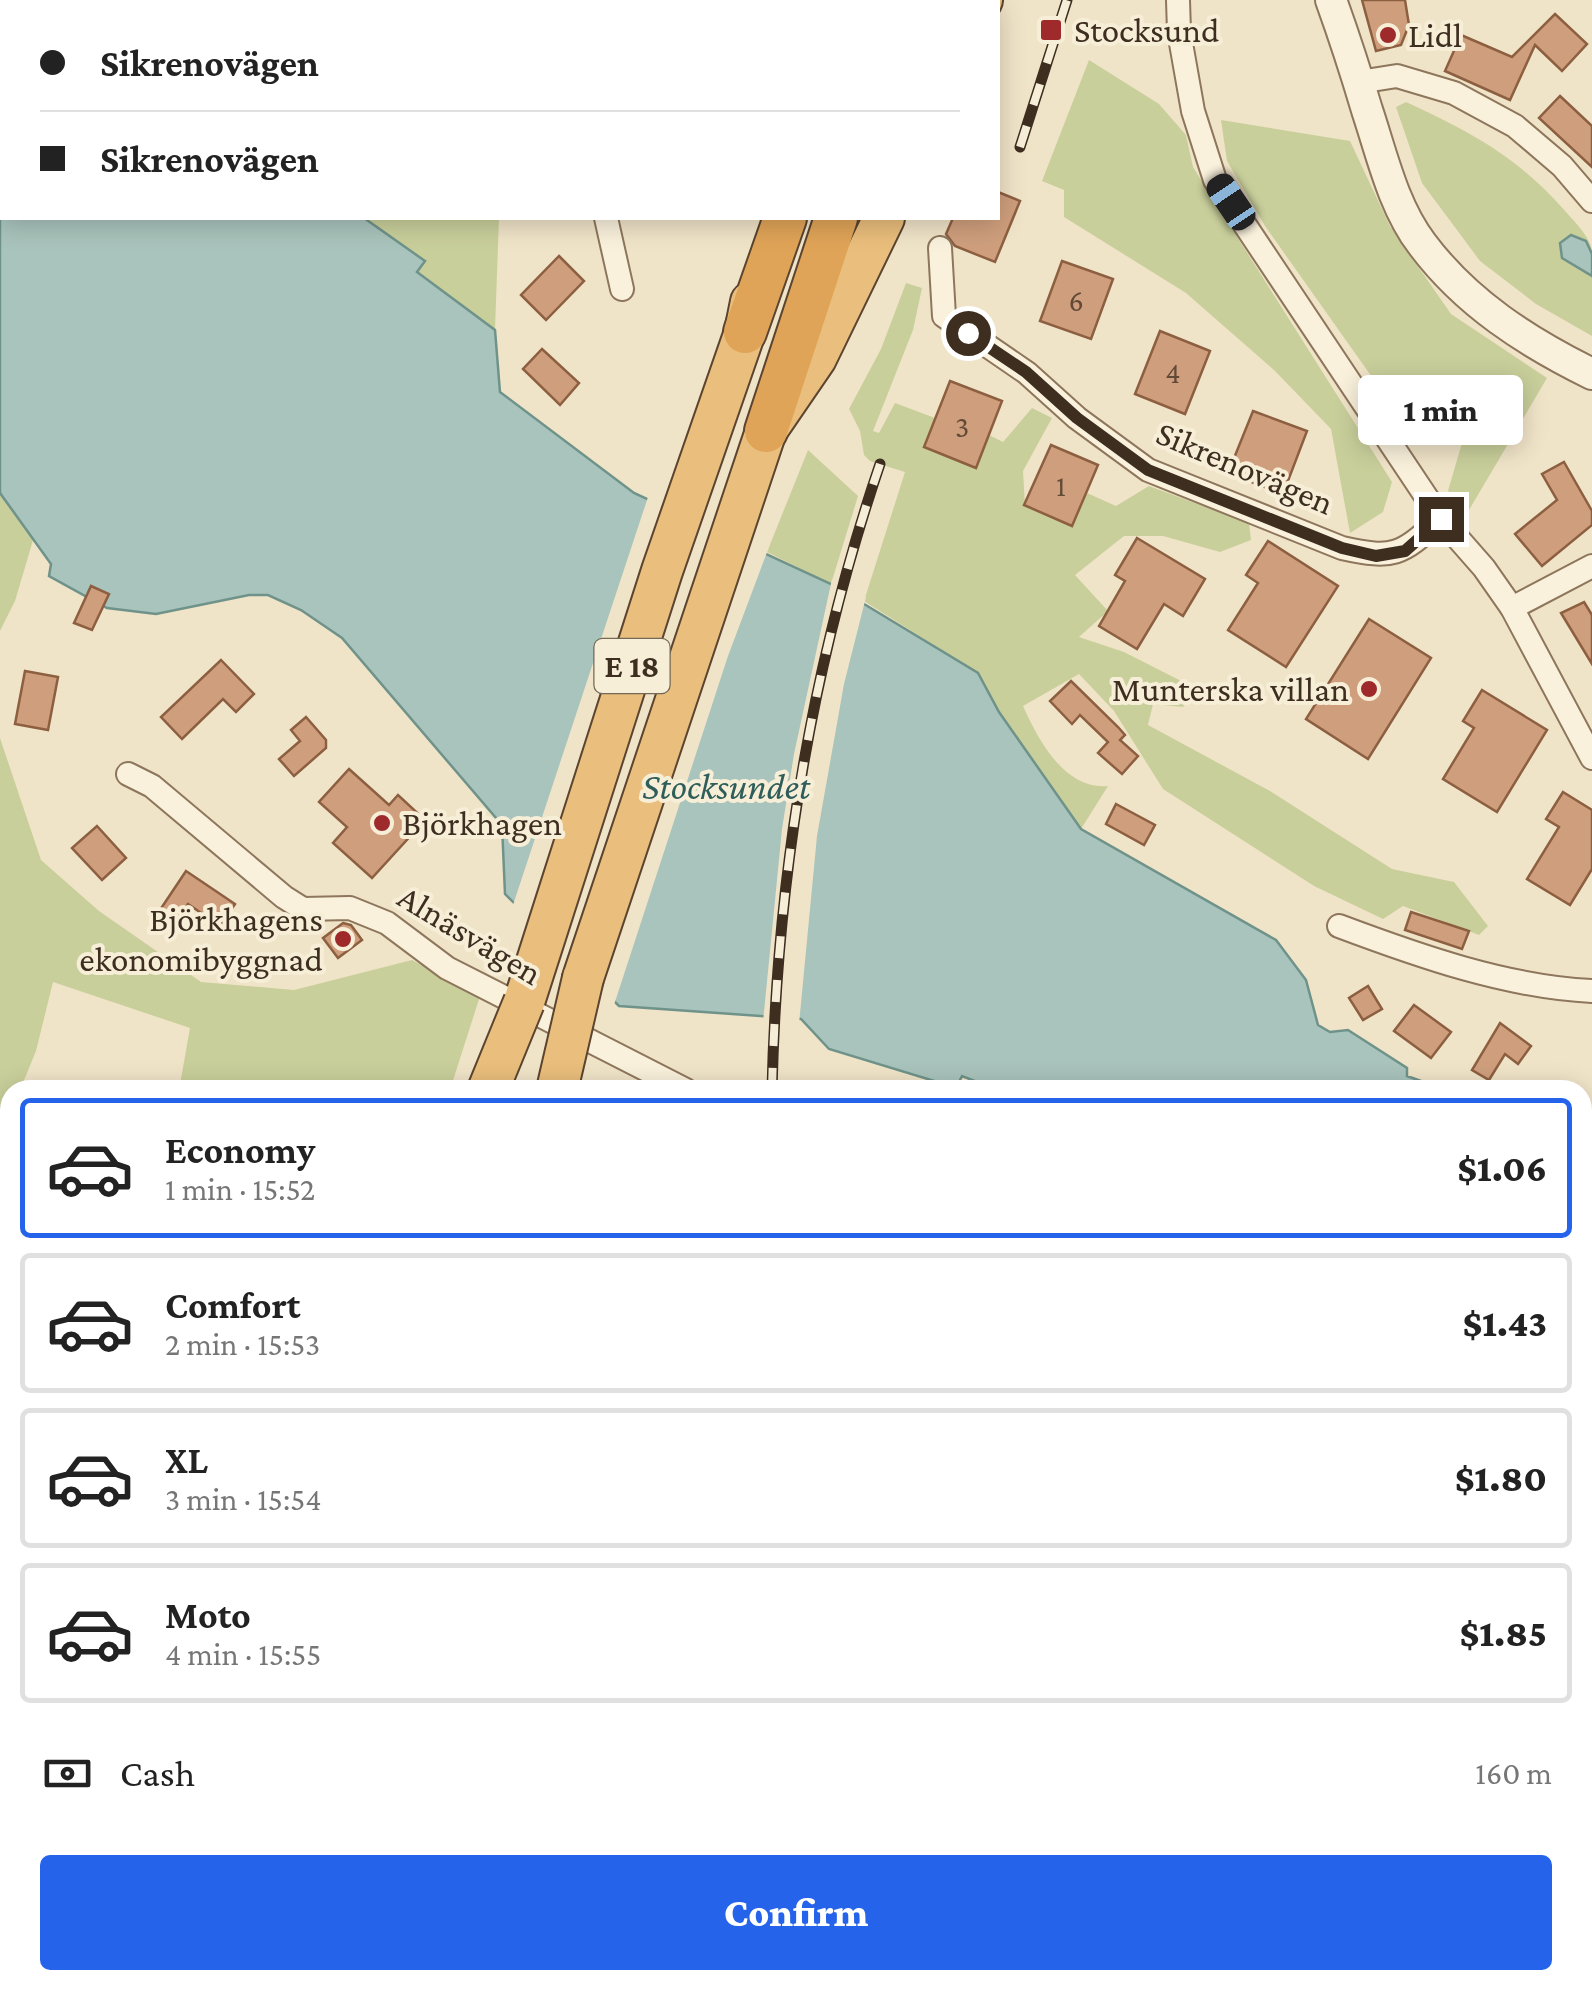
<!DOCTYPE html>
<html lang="en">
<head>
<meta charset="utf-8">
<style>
  body { margin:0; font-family:"Crimson Pro",serif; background:#f6f6f6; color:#222; height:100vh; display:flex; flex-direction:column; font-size:38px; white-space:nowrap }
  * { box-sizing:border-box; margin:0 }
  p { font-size:32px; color:#767676 }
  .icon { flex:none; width:55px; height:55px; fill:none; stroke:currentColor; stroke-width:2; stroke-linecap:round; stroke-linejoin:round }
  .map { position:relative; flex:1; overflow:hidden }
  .drawer { position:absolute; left:0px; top:1080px; width:1592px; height:910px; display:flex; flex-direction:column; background:#fff; border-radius:30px 30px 0 0; box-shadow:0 5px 25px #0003 }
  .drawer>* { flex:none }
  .guide { position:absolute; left:0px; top:0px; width:1000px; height:220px; box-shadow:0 5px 25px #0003; display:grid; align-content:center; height:220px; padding:0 40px; background:#fff }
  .end { position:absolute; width:45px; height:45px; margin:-22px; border:12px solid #3d2e20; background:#fff; box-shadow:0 0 0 5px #fff }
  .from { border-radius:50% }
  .bubble { position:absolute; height:70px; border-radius:10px; background:#fff; box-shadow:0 5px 25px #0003; font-size:32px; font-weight:800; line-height:70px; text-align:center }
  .car { position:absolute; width:30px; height:60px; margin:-30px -15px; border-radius:12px; box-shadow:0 0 8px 2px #0007; background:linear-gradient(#222 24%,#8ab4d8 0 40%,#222 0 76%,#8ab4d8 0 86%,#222 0) }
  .guide b { display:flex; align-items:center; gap:35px; height:95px; font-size:38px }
  .guide b+b { border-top:2px solid #e0e0e0 }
  .guide i { width:25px; height:25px; background:#222 }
  ul { padding:18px 0 0; list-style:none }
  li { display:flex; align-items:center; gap:30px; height:140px; margin:0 20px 15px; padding:0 20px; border:5px solid #e0e0e0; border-radius:10px }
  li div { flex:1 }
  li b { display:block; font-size:38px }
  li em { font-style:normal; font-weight:800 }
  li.on { border-color:#2563eb }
  li>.icon { width:90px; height:90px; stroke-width:1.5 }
  .pay { display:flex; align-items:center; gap:25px; height:110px; padding:0 40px; font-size:38px }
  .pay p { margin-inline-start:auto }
  .button { display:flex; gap:20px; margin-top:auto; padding:20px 40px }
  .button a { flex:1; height:115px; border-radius:10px; background:#2563eb; color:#fff; font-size:40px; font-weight:800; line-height:115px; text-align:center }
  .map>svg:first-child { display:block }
</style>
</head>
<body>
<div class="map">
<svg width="1592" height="1990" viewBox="0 0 1592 1990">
  <rect width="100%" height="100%" fill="#f0e4c8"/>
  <g fill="#c9cf9b">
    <polygon points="425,0 614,0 621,2 424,2"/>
    <polygon points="1089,60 1159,104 1186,135 1193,167 1392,482 1383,512 1350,533 1331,429 1275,371 1186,293 1064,217 1064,190 1042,181"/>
    <path d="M1406,102c65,30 112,55 160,110 9,10 23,24 26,38 0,26 0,59 0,86l-56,-32 -56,-43 -58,-78 -26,-76z"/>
    <polygon points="1221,120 1350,141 1390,226 1451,314 1547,378 1469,510 1448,491 1475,398 1447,377 1396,411 1265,226 1227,161"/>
    <polygon points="364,218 499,218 495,330 416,272 425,261"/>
    <path d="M906,283l16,5 -9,42 -40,101 6,2 16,-30 40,15 -11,29 52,20 13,-32 14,7 29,-34 20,10 -29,53 2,34 46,20 16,-32 29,13 33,-20 100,37 2,17 -31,12 -57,-16h-39l-49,39 33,36 -29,26 45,15 73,37 -14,18 -30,-3 -5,21 122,66 122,78 62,13 34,44 -9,9 -76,-29 -20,13 -69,-33 -151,-97 -49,-78 -35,-37 -56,32c15,33 41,84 85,80l-27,43 -82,-117 -21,-39 -114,-72 41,-129 -35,-11 -6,-6 -4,-24 -11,-22 32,-60z"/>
    <polygon points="808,450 858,496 831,584 767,552"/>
    <polygon points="0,493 34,537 15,601 0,631"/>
    <polygon points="0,738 41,860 99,911 201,982 294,990 412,960 480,996 450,1090 179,1090 190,1028 53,982 36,1051 20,1090 10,1090 10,1123 0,1155"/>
    <polygon points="0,1513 10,1516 10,1681 0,1684"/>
    <polygon points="0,1749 10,1749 10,1804 0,1806"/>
    <polygon points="270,1980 473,1980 493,1990 265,1990"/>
    <polygon points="780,1980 882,1980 887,1990 786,1990"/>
  </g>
  <g fill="#a9c4bc" stroke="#6f938a" stroke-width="2.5">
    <polygon points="0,12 2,218 364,218 425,261 417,272 495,330 500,392 634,493 831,584 978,673 999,712 1081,829 1276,940 1306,980 1318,1025 1330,1032 1348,1030 1407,1068 1407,1076 1446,1090 998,1090 962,1076 959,1082 944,1084 829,1049 801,1019 619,1006 505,894 502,825 342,638 301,610 268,595 249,595 156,614 107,608 49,576 51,564 0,493"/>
    <polygon points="1571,235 1586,241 1592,254 1592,276 1562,258 1560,243"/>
    <polygon points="1583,1114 1592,1117 1592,1706 1582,1702"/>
  </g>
  <g fill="#f0e4c8">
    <polygon points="649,494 769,547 728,656 613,1008 512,908"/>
    <polygon points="832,579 866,597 844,684 817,836 799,1024 763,1022 782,829 794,754"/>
  </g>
  <g fill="#cf9f7d" stroke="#8d5f41" stroke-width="2.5">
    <polygon points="1362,0 1405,0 1409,25 1401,45 1376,51"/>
    <polygon points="1555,14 1587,44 1562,71 1535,45 1510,100 1445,71 1461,35 1512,57"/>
    <polygon points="1560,96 1592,126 1592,167 1539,118"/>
    <polygon points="998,192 1020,201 995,262 955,246 946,234 953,218 998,218"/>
    <polygon points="559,256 584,281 546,320 521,295"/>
    <polygon points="1062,261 1113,279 1091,339 1040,321"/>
    <polygon points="1160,331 1210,351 1185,414 1135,394"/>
    <polygon points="542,349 579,383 560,405 523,369"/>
    <polygon points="950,381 1002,401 976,468 924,447"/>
    <polygon points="1253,411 1307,431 1283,494 1228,473"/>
    <polygon points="1051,445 1098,465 1072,526 1024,505"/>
    <polygon points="1564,462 1592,511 1592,525 1542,566 1515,534 1557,500 1542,474"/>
    <polygon points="1137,538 1205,579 1183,616 1164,604 1137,649 1099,626 1125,581 1115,575"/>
    <polygon points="1268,541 1338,586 1286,667 1228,630 1258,583 1246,575"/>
    <polygon points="91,586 109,594 92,630 74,623"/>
    <polygon points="1584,602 1592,615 1592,664 1561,613"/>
    <polygon points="1369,619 1431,658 1368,759 1306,719"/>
    <polygon points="221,660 254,694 236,712 223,699 182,739 161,717"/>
    <polygon points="25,671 58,677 48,730 15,724"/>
    <polygon points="1071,681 1118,727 1125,735 1120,740 1138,756 1122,774 1098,753 1108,742 1080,715 1072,724 1050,701"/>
    <polygon points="1482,690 1547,730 1497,812 1443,779 1474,728 1463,721"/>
    <polygon points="306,717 326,740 326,748 294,776 279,759 300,741 291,730"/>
    <polygon points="349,769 389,805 398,795 425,820 372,878 333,843 347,827 319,802"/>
    <polygon points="1563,792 1592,810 1592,869 1570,905 1527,879 1559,827 1546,819"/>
    <polygon points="1116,804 1155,825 1144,845 1106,824"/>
    <polygon points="97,826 126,858 102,880 72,848"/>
    <polygon points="186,871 235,904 220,926 188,904 176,921 160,910"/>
    <polygon points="1411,912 1469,931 1462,949 1405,930"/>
    <polygon points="343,923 351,925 362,940 338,958 323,938"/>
    <polygon points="1368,986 1382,1009 1363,1020 1349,998"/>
    <polygon points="1414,1005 1451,1032 1431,1058 1394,1031"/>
    <polygon points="1500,1023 1531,1046 1518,1064 1505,1054 1489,1080 1472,1070"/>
  </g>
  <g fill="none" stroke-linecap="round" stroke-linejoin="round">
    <defs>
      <g id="minor">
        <polyline points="248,0 252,2"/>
        <polyline points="1178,0 1179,32 1193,111 1215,180 1441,519 1484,568 1512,608 1592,758"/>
        <polyline points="416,2 417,0"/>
        <polyline points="664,2 665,0"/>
        <polyline points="1359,82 1397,76 1454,93 1515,126 1562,166 1592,201"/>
        <polyline points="606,218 622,289"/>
        <path d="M940,248l4,68 83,57 50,45 71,52 194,78c54,12 59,6 99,-29"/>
        <polyline points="1512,608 1592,566"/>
        <polyline points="128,774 152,786 284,897 303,909 350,908 387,923 447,968 686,1090"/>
        <path d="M1339,926c80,30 168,61 253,65"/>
        <polyline points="0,1424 10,1427"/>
        <polyline points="1582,1728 1583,1729"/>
        <polyline points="975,1980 975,1990"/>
        <polyline points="1261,1980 1302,1990"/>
        <polyline points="214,1990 218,1980"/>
        <polyline points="1123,1990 1151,1980"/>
        <polyline points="1359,1990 1362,1980"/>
      </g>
      <g id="tertiary">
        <path d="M1331,0c13,36 25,73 36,110 15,45 26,96 55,134 44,59 105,98 170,130"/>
        <polyline points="0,1210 10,1213"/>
      </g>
      <g id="primary">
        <polyline points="549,1980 556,1990"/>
        <polyline points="632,1980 637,1990"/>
        <polyline points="673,1980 678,1990"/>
      </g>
      <g id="trunk">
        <polyline points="805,2 805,0"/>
        <polyline points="981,2 982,0"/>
        <polyline points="583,978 766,431 816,358 884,218"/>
        <polyline points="524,1002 662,571 745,332 751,302"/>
        <polyline points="0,1871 10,1869"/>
        <polyline points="0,1917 10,1916"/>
        <polyline points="12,1990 18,1980"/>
        <polyline points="57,1990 71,1980"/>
      </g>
      <g id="motorway">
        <polyline points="860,2 861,0"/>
        <polyline points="908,2 909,0"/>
        <polyline points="745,332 785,218"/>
        <polyline points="766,431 836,218"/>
      </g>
    </defs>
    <use href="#minor" stroke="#8d765c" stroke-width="26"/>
    <use href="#tertiary" stroke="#8d765c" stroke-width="34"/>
    <use href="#primary" stroke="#5b4430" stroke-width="41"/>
    <use href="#trunk" stroke="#5b4430" stroke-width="44"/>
    <use href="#motorway" stroke="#5b4430" stroke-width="46"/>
    <use href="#minor" stroke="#faf1dc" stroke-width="22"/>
    <use href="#tertiary" stroke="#faf1dc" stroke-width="30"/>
    <use href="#primary" stroke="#f3d9a0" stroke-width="38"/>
    <use href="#trunk" stroke="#eabe7c" stroke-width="40"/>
    <use href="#motorway" stroke="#e0a458" stroke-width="42"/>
    <defs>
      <g id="rail">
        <polyline points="1020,147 1067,0"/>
        <path d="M772,1090c5,-214 39,-423 108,-626"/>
        <polyline points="913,1980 917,1990"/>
        <polyline points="929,1980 933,1990"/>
      </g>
    </defs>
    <use href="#rail" stroke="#3d2e20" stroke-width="11"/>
    <use href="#rail" stroke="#f7eed8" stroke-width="8" stroke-dasharray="22" stroke-linecap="butt"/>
    <defs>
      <g id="trunk-bridge">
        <polyline points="488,1090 524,1002"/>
        <polyline points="557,1090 583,978"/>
      </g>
    </defs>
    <use href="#trunk-bridge" stroke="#5b4430" stroke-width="44" stroke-linecap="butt"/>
    <use href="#trunk-bridge" stroke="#eabe7c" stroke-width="40"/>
  </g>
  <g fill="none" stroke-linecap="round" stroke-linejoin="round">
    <polyline stroke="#3d2e20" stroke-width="12" points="968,333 1026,372 1077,418 1148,470 1342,548 1376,556 1405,551 1441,519"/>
  </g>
  <g fill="#9e2a2b" stroke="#f7eed8" stroke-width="4">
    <rect x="1039" y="18" width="24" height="24" rx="5"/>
    <circle cx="1388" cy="35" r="10"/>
    <circle cx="1369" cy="689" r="10"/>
    <circle cx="382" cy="823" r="10"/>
    <circle cx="343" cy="939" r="10"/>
  </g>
  <g text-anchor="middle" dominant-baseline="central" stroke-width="8" stroke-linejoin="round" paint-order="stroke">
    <g font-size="30" fill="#624a37">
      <text x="1076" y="300">6</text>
      <text x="1173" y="372">4</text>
      <text x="962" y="426">3</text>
      <text x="1061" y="485">1</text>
    </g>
    <rect fill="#f7eed8" stroke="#756857" stroke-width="2.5" x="594.5" y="639" width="75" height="54" rx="8"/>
    <g font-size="32" font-weight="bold" fill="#3d2e20">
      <text x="632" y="666">E 18</text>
    </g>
    <g font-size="35" fill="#3d2e20" stroke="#f7eed8" text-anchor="start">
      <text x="1074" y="30">Stocksund</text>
      <text x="1408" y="35">Lidl</text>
      <text x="1349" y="689" text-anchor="end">Munterska villan</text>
      <text x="402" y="823">Björkhagen</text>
      <text x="323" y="919" text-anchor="end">Björkhagens<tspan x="323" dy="40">ekonomibyggnad</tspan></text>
    </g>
    <g font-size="35" fill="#3d2e20" stroke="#f7eed8">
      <text transform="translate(1245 468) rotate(23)">Sikrenovägen</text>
      <text transform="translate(470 935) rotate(31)">Alnäsvägen</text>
    </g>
    <g font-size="38" font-style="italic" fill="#2f5d5a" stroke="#f7eed8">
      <text x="726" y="786">Stocksundet</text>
    </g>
  </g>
</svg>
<i class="end from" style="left:968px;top:333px"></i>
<i class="end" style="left:1441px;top:519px"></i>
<div class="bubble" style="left:1358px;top:375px;width:165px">1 min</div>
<i class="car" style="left:1231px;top:202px;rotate:326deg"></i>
<div class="guide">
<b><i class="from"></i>Sikrenovägen</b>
<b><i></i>Sikrenovägen</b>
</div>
<section class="drawer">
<ul>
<li class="on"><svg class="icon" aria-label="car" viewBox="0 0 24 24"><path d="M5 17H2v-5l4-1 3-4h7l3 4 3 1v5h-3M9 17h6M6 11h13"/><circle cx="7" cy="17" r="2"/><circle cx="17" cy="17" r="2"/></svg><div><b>Economy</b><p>1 min · 15:52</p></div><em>$1.06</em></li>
<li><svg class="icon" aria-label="car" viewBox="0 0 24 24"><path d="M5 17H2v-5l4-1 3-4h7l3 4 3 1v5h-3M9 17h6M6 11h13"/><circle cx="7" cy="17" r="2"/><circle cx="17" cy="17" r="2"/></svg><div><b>Comfort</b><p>2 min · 15:53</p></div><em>$1.43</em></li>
<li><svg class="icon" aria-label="car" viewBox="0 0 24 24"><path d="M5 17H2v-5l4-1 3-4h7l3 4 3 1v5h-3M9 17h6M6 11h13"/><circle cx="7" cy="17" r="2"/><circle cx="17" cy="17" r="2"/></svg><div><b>XL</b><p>3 min · 15:54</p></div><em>$1.80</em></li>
<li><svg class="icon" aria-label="car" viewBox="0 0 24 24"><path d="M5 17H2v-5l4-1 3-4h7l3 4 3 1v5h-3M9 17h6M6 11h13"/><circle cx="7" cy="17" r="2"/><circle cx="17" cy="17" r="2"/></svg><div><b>Moto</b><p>4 min · 15:55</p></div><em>$1.85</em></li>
</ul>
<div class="pay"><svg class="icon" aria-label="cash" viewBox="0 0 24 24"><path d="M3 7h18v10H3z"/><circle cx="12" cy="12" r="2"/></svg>Cash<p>160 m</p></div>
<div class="button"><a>Confirm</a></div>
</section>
</div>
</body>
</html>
